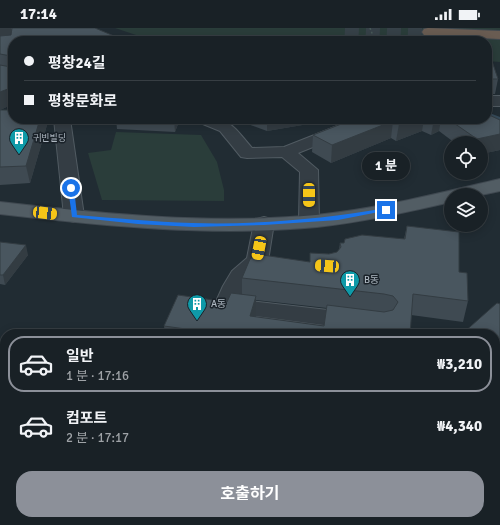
<!DOCTYPE html>
<html lang="ko">
<head>
<meta charset="utf-8">
<style>
  body { margin:0; font-family:Signika,"Noto Sans KR",sans-serif; background:#22292e; color:#f1f3f6; height:100vh; display:flex; flex-direction:column; font-size:15px; white-space:nowrap }
  * { box-sizing:border-box; margin:0 }
  p { font-size:13px; color:#9fa3a7 }
  .icon { flex:none; width:22px; height:22px; fill:none; stroke:currentColor; stroke-width:2; stroke-linecap:round; stroke-linejoin:round }
  .map { position:relative; flex:1; overflow:hidden }
  .side { position:absolute; left:0px; top:301px; width:500px; height:196px; display:flex; flex-direction:column; background:#192126; border-radius:16px 16px 0 0; box-shadow:0 2px 10px #0003,0 0 0 1px #373e43 }
  .side>* { flex:none }
  .banner { position:absolute; left:8px; top:8px; width:484px; height:88px; border-radius:16px; box-shadow:0 2px 10px #0003,0 0 0 1px #373e43; display:grid; align-content:center; height:88px; padding:0 16px; background:#192126 }
  .buttons { position:absolute; left:444px; top:108px; display:grid; gap:8px }
  .buttons a { display:grid; place-items:center; width:44px; height:44px; border-radius:50%; background:#192126; box-shadow:0 2px 10px #0003,0 0 0 1px #373e43; font-size:20px }
  .end { position:absolute; width:18px; height:18px; margin:-9px; border:5px solid #1a73e8; background:#fff; box-shadow:0 0 0 2px #fff }
  .from { border-radius:50% }
  .bubble { position:absolute; height:28px; border-radius:14px; background:#192126; box-shadow:0 2px 10px #0003,0 0 0 1px #373e43; font-size:13px; font-weight:700; line-height:28px; text-align:center }
  .car { position:absolute; width:12px; height:24px; margin:-12px -6px; border-radius:5px; box-shadow:0 0 3px 1px #0007; background:linear-gradient(#f5c518 24%,#345 0 40%,#f5c518 0 76%,#345 0 86%,#f5c518 0) }
  .banner b { display:flex; align-items:center; gap:14px; height:38px; font-size:15px }
  .banner b+b { border-top:1px solid #373e43 }
  .banner i { width:10px; height:10px; background:#f1f3f6 }
  ul { padding:7px 0 0; list-style:none }
  li { display:flex; align-items:center; gap:12px; height:56px; margin:0 8px 6px; padding:0 8px; border:2px solid transparent; border-radius:16px }
  li div { flex:1 }
  li b { display:block; font-size:15px }
  li em { font-style:normal; font-weight:700 }
  li.active { border-color:#8c9099 }
  li>.icon { width:36px; height:36px; stroke-width:1.5 }
  .cta { display:flex; gap:8px; margin-top:auto; padding:8px 16px }
  .cta a { flex:1; height:46px; border-radius:16px; background:#8c9099; color:#fff; font-size:16px; font-weight:700; line-height:46px; text-align:center }
  .status { display:flex; justify-content:space-between; align-items:center; height:28px; padding:0 20px; background:#192126; direction:ltr }
  .status svg { height:11px; fill:currentColor }
  .map>svg:first-child { display:block }
</style>
</head>
<body>
<div class="status"><b>17:14</b><svg viewBox="0 0 49 12"><path d="M0 12V9h3v3zM5 12V6h3v6zM10 12V3h3v9zM15 12V0h3v12zM26 1h20v11H26zM47 4h2v5h-2z"/></svg></div>
<div class="map">
<svg width="500" height="497" viewBox="0 0 500 497">
  <rect width="100%" height="100%" fill="#212c33"/>
  <g fill="#2a3d3a">
    <polygon points="115,0 500,0 500,34 487,33 487,13 154,13"/>
    <polygon points="116,104 201,107 217,134 224,162 224,173 102,172 88,125 111,122"/>
    <polygon points="79,492 389,492 391,497 74,497"/>
  </g>
  <g fill="none" stroke-linecap="round" stroke-linejoin="round">
    <polygon fill="#364a59" fill-rule="evenodd" points="487,84 500,89 500,92 487,87"/>
    <polyline stroke="#364148" stroke-width="14" stroke-dasharray="14 7" stroke-linecap="butt" points="345,0 428,4"/>
    <defs>
      <g id="minor">
        <rect x="487" y="68" width="13" height="10"/>
        <polygon points="54,91 70,91 84,188 81,192 74,194 67,192 64,188"/>
        <path d="M196,91c35,0 34,3 56,29l32,-1 71,-28h22l-2,3 -77,31 20,17 1,51 -3,4 -7,2 -7,-2 -3,-4 1,-49 -18,-15 -35,1 -6,-1 -21,-26 -22,-9z"/>
        <polygon points="264,189 271,191 274,195 268,233 249,251 240,272 354,285 362,287 366,293 362,299 354,301 218,283 214,278 223,258 232,243 247,230 254,195 257,191"/>
        <polygon points="500,341 500,363 495,365 495,342"/>
        <polygon points="438,492 470,492 472,497 440,497"/>
      </g>
      <path id="major" d="M500,151v12l-19,4h-30v7c-44,10 -88,20 -134,25 -106,10 -211,-1 -317,-13v-12c105,12 210,23 316,13 62,-6 123,-22 184,-36z"/>
      <polygon id="highway" points="428,0 500,3 500,11 424,7 422,4 424,1"/>
    </defs>
    <use href="#minor" stroke="#515b62" stroke-width="2"/>
    <use href="#major" stroke="#404951" stroke-width="2"/>
    <use href="#highway" stroke="#3f484f" stroke-width="2"/>
    <polyline stroke="#495a59" stroke-width="1.5" stroke-dasharray="2 2" stroke-linecap="butt" points="370,0 375,13"/>
    <use href="#minor" fill="#343d44" fill-rule="evenodd"/>
    <use href="#major" fill="#525d64" fill-rule="evenodd"/>
    <use href="#highway" fill="#695c52" fill-rule="evenodd"/>
  </g>
  <g fill="#3f4a52" fill-rule="evenodd">
    <polygon points="0,0 75,0 13,76 0,82"/>
    <polygon points="487,30 498,51 495,66 487,66"/>
    <polygon points="0,82 47,97 30,155 0,157"/>
    <polygon points="116,91 180,91 175,104 117,101"/>
    <polygon points="234,91 338,91 267,103"/>
    <polygon points="354,91 487,91 500,92 500,122 481,126 481,115 455,115 439,103 431,107 422,103 396,113 391,110 331,135 312,124 313,107"/>
    <path d="M407,198l52,46 9,29 -5,21 -52,-7 -1,19h-245l-1,-8 63,-24 15,-7v-17l68,-16v-9l19,1 8,-2 2,-2 1,-7h4l60,-4zM256,272l71,8 -3,18 -68,-9z"/>
    <polygon points="0,214 28,227 5,257 0,256"/>
  </g>
  <g fill="#333c42">
    <polygon points="0,0 11,0 13,11 0,13"/>
    <polygon points="490,51 487,66 487,62 489,53"/>
    <polygon points="13,59 13,76 0,82 0,64"/>
    <polygon points="40,91 45,91 47,97 30,155 26,138"/>
    <polygon points="174,91 180,91 175,104"/>
    <polygon points="267,91 338,91 267,103"/>
    <polygon points="411,91 424,91 422,103 396,113 399,96"/>
    <polygon points="434,91 441,91 439,103 431,107"/>
    <polygon points="393,93 391,110 331,135 332,117"/>
    <polygon points="500,106 500,122 481,126 481,115 476,115 477,111"/>
    <polygon points="26,217 28,227 5,257 3,247"/>
    <polygon points="256,268 256,289 250,288"/>
    <polygon points="500,310 500,317 495,322 495,315"/>
  </g>
  <g fill="#49565f" stroke="#333c42">
    <polygon points="12,0 95,0 126,13 13,13 13,59 0,64 0,37 11,39 11,28 0,26 0,8 11,7"/>
    <polygon points="216,10 219,13 190,13"/>
    <polygon points="487,30 491,30 498,51 490,51 489,53 487,53"/>
    <polygon points="0,82 13,82 13,91 40,91 26,138 0,139"/>
    <polygon points="487,86 500,92 500,106 477,111 448,91 487,91"/>
    <polygon points="354,91 411,91 399,96 393,93 332,117 313,107"/>
    <polygon points="407,198 459,204 459,244 467,245 468,273 413,266 410,306 222,306 164,298 178,267 227,274 231,265 256,268 250,288 324,298 327,277 384,284 393,282 398,274 393,268 384,266 242,250 250,231 256,226 310,234 310,225 329,226 337,224 341,219 340,215 344,215 345,211 362,207 405,211"/>
    <polygon points="0,214 26,217 3,247 0,247"/>
    <polygon points="497,275 500,276 500,310 495,315 495,306 462,306"/>
  </g>
  <path fill="#1a73e8" d="M71,159l3,1 3,27c38,3 77,7 115,8 65,2 131,-4 194,-15l3,2 -51,10 -74,5 -70,2 -56,-3 -66,-7 -4,-29z"/>
  <defs>
    <symbol id="building-pin" viewBox="-11 -11 22 30"><path d="M0 17L-7.5 6A9.5 9.5 0 1 1 7.5 6Z" fill="#0f9aa8" stroke="#1a2229"/><path d="M-4-6H4V6H1V3H-1V6H-4ZM-2.5-4.3h1.7v1.8h-1.7ZM.8-4.3h1.7v1.8H.8ZM-2.5-1h1.7V.8h-1.7ZM.8-1h1.7V.8H.8Z" fill="#fff"/></symbol>
  </defs>
  <g fill-rule="evenodd">
    <use href="#building-pin" x="8" y="99" width="22" height="30"/>
    <use href="#building-pin" x="339" y="241" width="22" height="30"/>
    <use href="#building-pin" x="186" y="265" width="22" height="30"/>
  </g>
  <g text-anchor="middle" dominant-baseline="central" stroke-width="3" stroke-linejoin="round" paint-order="stroke">
    <g font-size="9" fill="#aeb8c1" stroke="#1a2229" text-anchor="start">
      <text x="33" y="110">귀빈빌딩</text>
    </g>
    <g font-size="10" fill="#aeb8c1" stroke="#1a2229" text-anchor="start">
      <text x="364" y="252">B동</text>
      <text x="211" y="276">A동</text>
    </g>
  </g>
</svg>
<div class="buttons">
<a><svg class="icon" aria-label="locate" viewBox="0 0 24 24"><circle cx="12" cy="12" r="6"/><path d="M12 2v4M12 18v4M2 12h4M18 12h4"/></svg></a>
<a><svg class="icon" aria-label="layers" viewBox="0 0 24 24"><path d="M12 4l9 5-9 5-9-5zM3 14l9 5 9-5"/></svg></a>
</div>
<i class="end from" style="left:71px;top:160px"></i>
<i class="end" style="left:386px;top:182px"></i>
<div class="bubble" style="left:362px;top:124px;width:48px">1 분</div>
<i class="car" style="left:309px;top:167px;rotate:180deg"></i>
<i class="car" style="left:45px;top:185px;rotate:97deg"></i>
<i class="car" style="left:259px;top:220px;rotate:191deg"></i>
<i class="car" style="left:327px;top:238px;rotate:274deg"></i>
<div class="banner">
<b><i class="from"></i>평창24길</b>
<b><i></i>평창문화로</b>
</div>
<section class="side">
<ul>
<li class="active"><svg class="icon" aria-label="car" viewBox="0 0 24 24"><path d="M5 17H2v-5l4-1 3-4h7l3 4 3 1v5h-3M9 17h6M6 11h13"/><circle cx="7" cy="17" r="2"/><circle cx="17" cy="17" r="2"/></svg><div><b>일반</b><p>1 분 · 17:16</p></div><em>₩3,210</em></li>
<li><svg class="icon" aria-label="car" viewBox="0 0 24 24"><path d="M5 17H2v-5l4-1 3-4h7l3 4 3 1v5h-3M9 17h6M6 11h13"/><circle cx="7" cy="17" r="2"/><circle cx="17" cy="17" r="2"/></svg><div><b>컴포트</b><p>2 분 · 17:17</p></div><em>₩4,340</em></li>
</ul>
<div class="cta"><a>호출하기</a></div>
</section>
</div>
</body>
</html>
